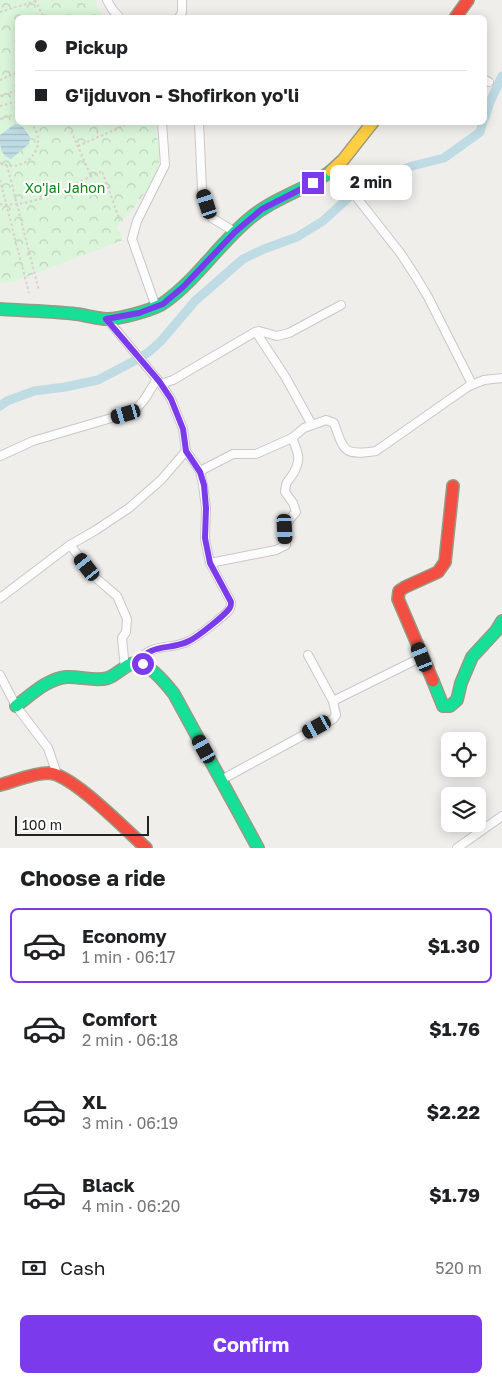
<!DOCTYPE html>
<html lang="en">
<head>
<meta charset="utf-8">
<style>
  body { margin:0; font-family:"Golos Text",sans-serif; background:#f2f2f2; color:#202124; height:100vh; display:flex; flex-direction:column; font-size:19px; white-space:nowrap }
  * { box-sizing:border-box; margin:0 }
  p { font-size:16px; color:#757577 }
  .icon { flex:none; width:28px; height:28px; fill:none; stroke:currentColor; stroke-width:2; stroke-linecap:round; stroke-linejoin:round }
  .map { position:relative; height:848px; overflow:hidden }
  .panel { display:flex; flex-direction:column; background:#fff; flex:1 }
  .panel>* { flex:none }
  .top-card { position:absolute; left:15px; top:15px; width:472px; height:110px; border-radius:8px; box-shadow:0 2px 12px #0003; display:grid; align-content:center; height:110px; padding:0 20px; background:#fff }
  .controls { position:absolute; left:441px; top:732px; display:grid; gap:10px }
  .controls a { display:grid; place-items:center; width:45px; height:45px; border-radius:8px; background:#fff; box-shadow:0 2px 12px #0003; font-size:25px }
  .scale { position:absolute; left:15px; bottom:12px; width:134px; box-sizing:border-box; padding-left:5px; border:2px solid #222; border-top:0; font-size:14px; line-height:18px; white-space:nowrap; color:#222; -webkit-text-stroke:4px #fff; paint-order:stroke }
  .end { position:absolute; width:22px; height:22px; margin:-11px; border:6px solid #7c3aed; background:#fff; box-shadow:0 0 0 2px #fff }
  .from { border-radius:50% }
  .bubble { position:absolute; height:35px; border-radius:8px; background:#fff; box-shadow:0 2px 12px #0003; font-size:16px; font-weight:700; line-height:35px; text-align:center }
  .car { position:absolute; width:15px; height:30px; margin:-15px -8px; border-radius:6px; box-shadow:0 0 4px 1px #0007; background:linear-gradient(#222 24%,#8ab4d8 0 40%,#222 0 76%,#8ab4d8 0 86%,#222 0) }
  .top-card b { display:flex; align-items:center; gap:18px; height:48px; font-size:19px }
  .top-card b+b { border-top:1px solid #e0e0e0 }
  .top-card i { width:12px; height:12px; background:#202124 }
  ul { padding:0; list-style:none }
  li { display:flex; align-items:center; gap:15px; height:75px; margin:0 10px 8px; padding:0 10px; border:2px solid transparent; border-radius:8px }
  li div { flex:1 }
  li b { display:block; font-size:19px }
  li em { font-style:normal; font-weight:700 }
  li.current { border-color:#7c3aed }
  li>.icon { width:45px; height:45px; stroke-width:1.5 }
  h2 { padding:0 20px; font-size:22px; line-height:60px }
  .pay { display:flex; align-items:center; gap:12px; height:55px; padding:0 20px; font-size:19px }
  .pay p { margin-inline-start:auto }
  .action { display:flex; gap:10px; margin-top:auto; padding:10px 20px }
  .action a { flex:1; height:58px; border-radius:8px; background:#7c3aed; color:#fff; font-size:20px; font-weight:700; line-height:58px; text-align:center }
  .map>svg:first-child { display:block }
</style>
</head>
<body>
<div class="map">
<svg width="502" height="848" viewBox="0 0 502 848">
  <defs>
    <pattern id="park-crowns" width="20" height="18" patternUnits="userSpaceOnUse" patternTransform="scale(1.25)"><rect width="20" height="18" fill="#daf5da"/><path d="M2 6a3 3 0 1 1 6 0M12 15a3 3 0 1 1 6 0" fill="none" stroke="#bbd2bb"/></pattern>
    <pattern id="water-rules" width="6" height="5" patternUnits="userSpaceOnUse" patternTransform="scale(1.25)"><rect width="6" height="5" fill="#bfdbe3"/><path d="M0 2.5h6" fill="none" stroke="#a4bcc2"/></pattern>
  </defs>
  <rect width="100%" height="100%" fill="#f0eeeb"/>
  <path fill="url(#park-crowns)" d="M0,0h95l7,17 -84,1v104l136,1c2,11 6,23 5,35 0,23 -27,52 -42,69l6,13 -110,42 -13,1z"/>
  <path fill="url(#water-rules)" d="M15,124l7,2 8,11 -1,7 -18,15c-11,-4 -11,-12 -11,-24z"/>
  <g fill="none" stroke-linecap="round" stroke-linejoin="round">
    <g stroke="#bfdbe3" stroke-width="9">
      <polyline points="485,118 490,102 502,76"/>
      <polyline points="0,406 7,401 34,391 65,387 98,380 138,359 150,351 161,341 195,301 243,259 264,249 297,237 323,221 358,189 378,179 412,166 444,158 480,132 483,122"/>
    </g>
    <defs>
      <g id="street">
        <polyline points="107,0 112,9 120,18"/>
        <polyline points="179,18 182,12 182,0"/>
        <polyline points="485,80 489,82"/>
        <polyline points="199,122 202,190 212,218 235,232"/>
        <polyline points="330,172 354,194 401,254 416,277 428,297 472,384"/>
        <polyline points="156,307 132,239 137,221 165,165 162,122"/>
        <polyline points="107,319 161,384 173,380 255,332 259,331 277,336 289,333 341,305"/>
        <polyline points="256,332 286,378 312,425"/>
        <path d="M0,456l33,-15 99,-29c12,-8 17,-21 25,-33"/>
        <path d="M200,471l33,-17h23l36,-16 12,-10 22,-8 8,3c10,28 9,33 42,28l93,-65 15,-6 18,-2"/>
        <polyline points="70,545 96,578 117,596 127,619 126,632 122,638 125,669"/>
        <path d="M210,563l66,-13 10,-5c-1,-18 -2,-20 10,-33l-3,-9 -8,-11c1,-9 1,-9 6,-15 11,-16 8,-23 1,-39"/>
        <polyline points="0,598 70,545 96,530 129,508 161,480 186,451"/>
        <polyline points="308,655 333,701"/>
        <path d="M136,663c17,-22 33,-12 53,-22 7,-3 35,-25 40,-31 2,-4 2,-3 2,-8l-21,-39 -5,-24 1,-31 -3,-23 -3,-14 -14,-20 -3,-22 -12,-30 -10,-15"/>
        <polyline points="0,675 16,706 48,748 57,774"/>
        <polyline points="221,780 333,719 336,715 333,701 422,657"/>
        <polyline points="457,848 502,816"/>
      </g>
      <g id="fast">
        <path d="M0,309c25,2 51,2 76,5 10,1 21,5 31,5 12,0 48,-9 58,-17 32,-23 54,-58 84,-83 24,-21 57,-29 82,-48"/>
        <polyline points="433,681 443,706 450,706 457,700 461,683 472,657 496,631 502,621"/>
        <path d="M16,706c15,-11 31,-27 50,-29 14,-1 29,5 42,1 11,-4 20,-17 31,-15 12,3 28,22 35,31l84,154"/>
      </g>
      <polyline id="slow" points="331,171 343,160 373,122"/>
      <g id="jam">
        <polyline points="455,18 468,0"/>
        <polyline points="433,681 398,599 399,591 405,587 438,572 445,562 453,486"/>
        <path d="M0,785c15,-4 33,-12 49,-12 23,1 78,58 97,75"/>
      </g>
    </defs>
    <use href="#street" stroke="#c9c8c7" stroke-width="10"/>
    <use href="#fast" stroke="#999a82" stroke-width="14"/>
    <use href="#slow" stroke="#999a82" stroke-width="14"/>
    <use href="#jam" stroke="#999a82" stroke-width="14"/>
    <g stroke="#dccecd" stroke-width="2" stroke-dasharray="2.5 2.5" stroke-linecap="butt">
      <polyline points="35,0 44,18"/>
      <polyline points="0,12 36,1"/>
      <polyline points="0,80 18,72"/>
      <polyline points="0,96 18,90"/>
      <polyline points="0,106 18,101"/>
      <path d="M0,119c6,-3 11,-4 18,-3"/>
      <polyline points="67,122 91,176"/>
      <polyline points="93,122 99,136"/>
      <polyline points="78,146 132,122"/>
      <path d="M0,163c27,12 51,-19 30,-41"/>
      <polyline points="7,165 39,291"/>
      <polyline points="0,180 29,293"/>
      <path d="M0,204c34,4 72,-19 102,-33l18,50"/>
    </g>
    <use href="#street" stroke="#fdfcfc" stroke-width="8"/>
    <use href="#fast" stroke="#16e098" stroke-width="11"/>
    <use href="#slow" stroke="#ffcf43" stroke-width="11"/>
    <use href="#jam" stroke="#f24e42" stroke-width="11"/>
  </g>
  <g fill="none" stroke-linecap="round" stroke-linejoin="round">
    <path stroke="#7c3aed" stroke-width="6" d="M143,664l-7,-1c17,-21 33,-12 53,-22 7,-3 35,-25 40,-32 2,-3 2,-2 2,-7l-21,-39 -5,-25 1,-30 -2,-23 -4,-13 -14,-21 -3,-22 -12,-30 -12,-18 -53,-62 33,-6 24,-9 20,-17 52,-55 14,-12 13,-11 51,-26"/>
  </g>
  <g text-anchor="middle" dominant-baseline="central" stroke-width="4.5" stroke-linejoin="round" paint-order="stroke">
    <g font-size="14" fill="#0c8416" stroke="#fff">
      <text x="65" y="187">Xo'jai Jahon</text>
    </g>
  </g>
</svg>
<div class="controls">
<a><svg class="icon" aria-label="locate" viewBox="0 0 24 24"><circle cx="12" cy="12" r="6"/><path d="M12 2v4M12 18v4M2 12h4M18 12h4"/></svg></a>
<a><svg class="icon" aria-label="layers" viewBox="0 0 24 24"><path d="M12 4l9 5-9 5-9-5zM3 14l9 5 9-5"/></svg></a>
</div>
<div class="scale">100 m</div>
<i class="end from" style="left:143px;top:664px"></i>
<i class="end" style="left:313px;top:183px"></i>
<div class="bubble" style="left:330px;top:165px;width:82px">2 min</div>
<i class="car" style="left:207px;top:204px;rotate:342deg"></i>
<i class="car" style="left:126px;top:414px;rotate:254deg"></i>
<i class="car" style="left:285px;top:529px;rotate:177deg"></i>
<i class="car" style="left:87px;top:567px;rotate:322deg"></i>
<i class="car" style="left:422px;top:657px;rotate:338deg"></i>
<i class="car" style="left:317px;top:727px;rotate:241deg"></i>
<i class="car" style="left:204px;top:749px;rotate:331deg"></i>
<div class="top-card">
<b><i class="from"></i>Pickup</b>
<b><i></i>G'ijduvon - Shofirkon yo'li</b>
</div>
</div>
<section class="panel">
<h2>Choose a ride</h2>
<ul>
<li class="current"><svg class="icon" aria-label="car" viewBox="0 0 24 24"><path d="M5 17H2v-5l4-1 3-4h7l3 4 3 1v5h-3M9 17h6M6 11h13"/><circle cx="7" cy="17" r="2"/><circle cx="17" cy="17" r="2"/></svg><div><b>Economy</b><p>1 min · 06:17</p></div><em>$1.30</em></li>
<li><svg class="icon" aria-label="car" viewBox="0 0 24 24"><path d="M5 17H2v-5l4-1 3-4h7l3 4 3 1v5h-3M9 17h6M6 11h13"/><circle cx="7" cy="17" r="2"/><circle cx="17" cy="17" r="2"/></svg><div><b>Comfort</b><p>2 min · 06:18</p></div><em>$1.76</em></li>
<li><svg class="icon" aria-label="car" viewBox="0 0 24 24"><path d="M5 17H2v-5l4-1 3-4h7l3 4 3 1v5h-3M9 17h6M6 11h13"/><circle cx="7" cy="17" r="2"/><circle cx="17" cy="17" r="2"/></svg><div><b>XL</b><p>3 min · 06:19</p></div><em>$2.22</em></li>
<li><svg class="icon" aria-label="car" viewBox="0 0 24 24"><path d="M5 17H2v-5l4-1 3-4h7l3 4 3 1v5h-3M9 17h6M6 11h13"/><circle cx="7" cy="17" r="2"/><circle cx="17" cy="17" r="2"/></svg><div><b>Black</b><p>4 min · 06:20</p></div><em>$1.79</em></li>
</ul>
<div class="pay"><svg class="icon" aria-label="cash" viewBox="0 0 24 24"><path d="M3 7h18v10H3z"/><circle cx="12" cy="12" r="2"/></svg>Cash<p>520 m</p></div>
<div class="action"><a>Confirm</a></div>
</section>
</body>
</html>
